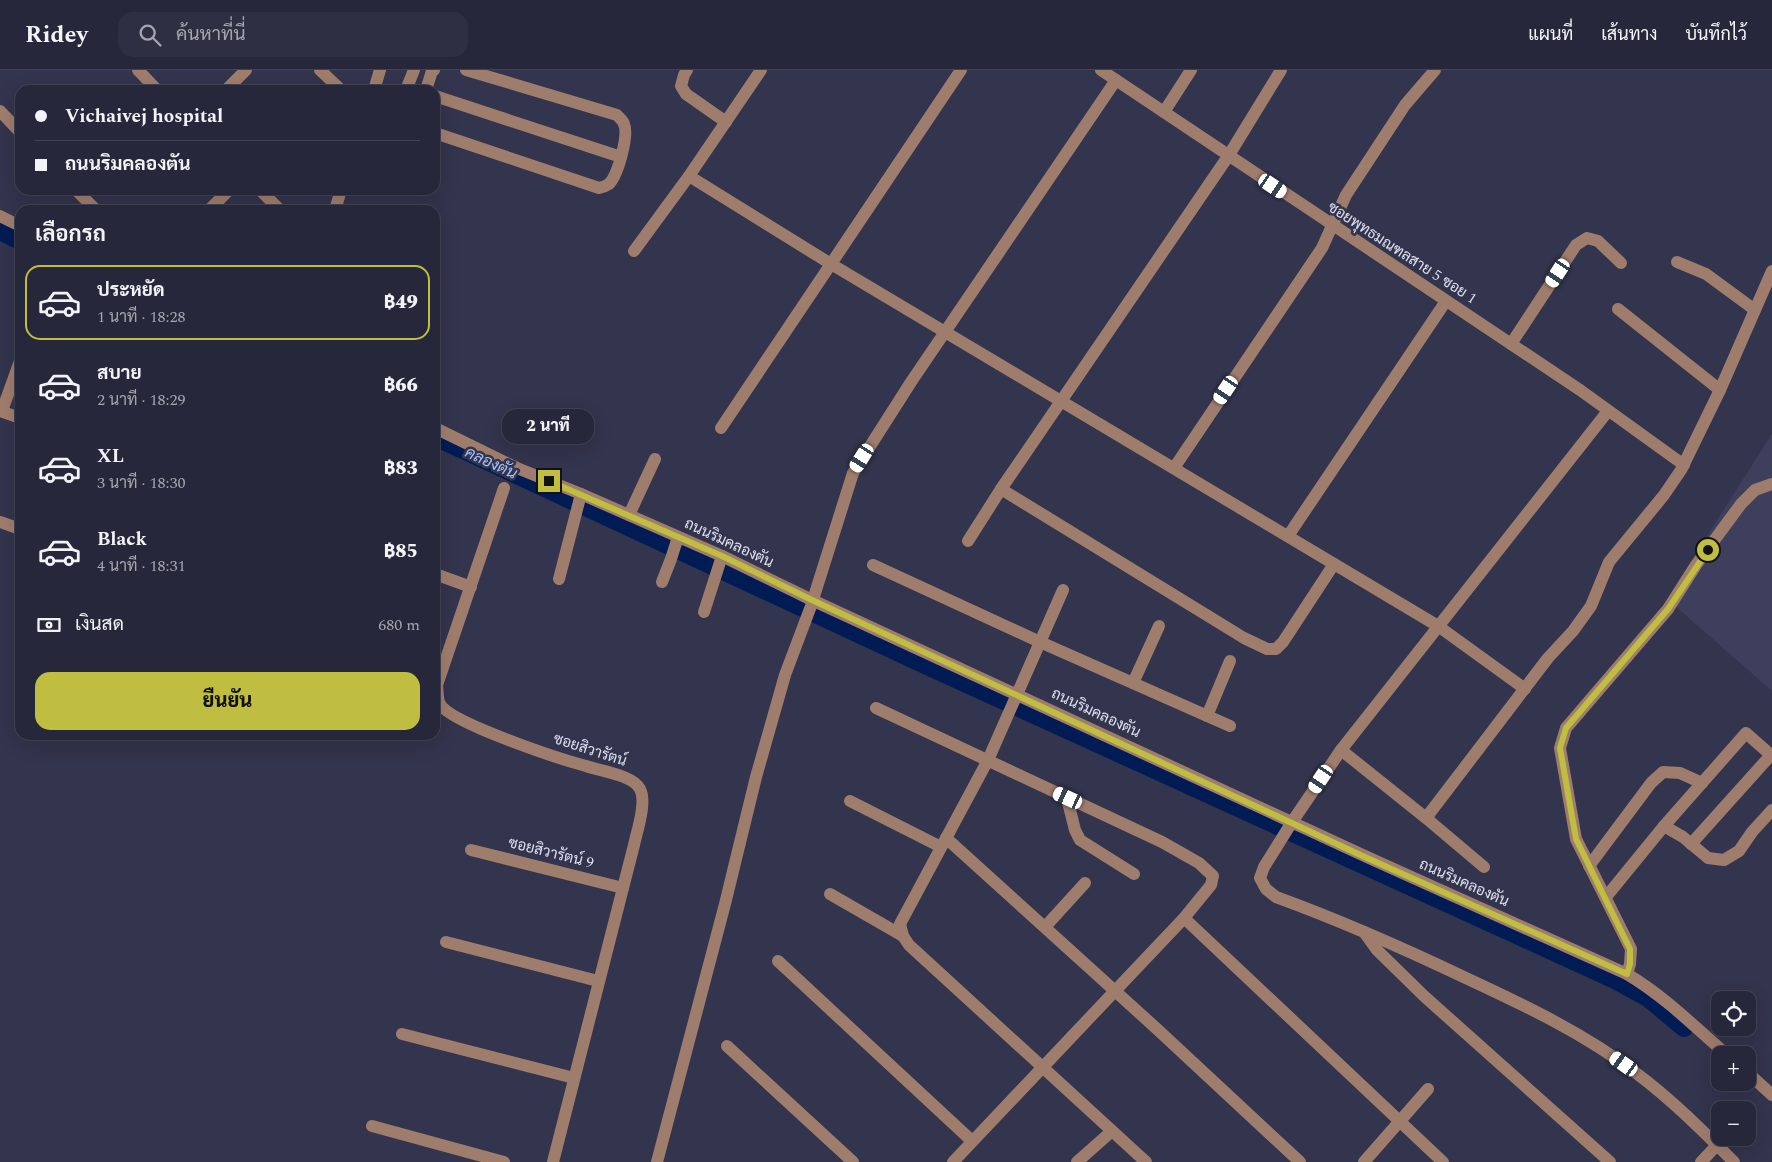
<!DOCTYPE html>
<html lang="th">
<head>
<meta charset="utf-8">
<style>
  body { margin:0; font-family:Spectral,Sarabun,serif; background:#2e2f42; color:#f1f3f6; height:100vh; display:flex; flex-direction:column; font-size:19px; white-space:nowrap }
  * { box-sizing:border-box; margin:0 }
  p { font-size:16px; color:#a4a5af }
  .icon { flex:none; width:28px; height:28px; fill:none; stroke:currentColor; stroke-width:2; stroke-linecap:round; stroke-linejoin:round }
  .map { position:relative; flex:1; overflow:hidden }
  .panel { position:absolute; left:15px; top:135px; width:425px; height:535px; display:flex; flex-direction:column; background:#26273a; border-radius:15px; box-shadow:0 5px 20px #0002,0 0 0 1px #424454 }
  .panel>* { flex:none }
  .banner { position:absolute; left:15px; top:15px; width:425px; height:110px; border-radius:15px; box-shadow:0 5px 20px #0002,0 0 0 1px #424454; display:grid; align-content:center; height:110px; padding:0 20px; background:#26273a }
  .tools { position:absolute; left:1711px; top:921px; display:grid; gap:10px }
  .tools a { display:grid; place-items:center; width:45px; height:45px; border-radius:10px; background:#26273a; box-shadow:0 5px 20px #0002,0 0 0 1px #424454; font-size:25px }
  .end { position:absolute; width:22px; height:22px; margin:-11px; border:6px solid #c0be40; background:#111; box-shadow:0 0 0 2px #111 }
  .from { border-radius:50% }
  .bubble { position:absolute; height:35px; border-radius:15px; background:#26273a; box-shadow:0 5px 20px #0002,0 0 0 1px #424454; font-size:16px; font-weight:800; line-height:35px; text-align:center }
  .car { position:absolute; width:15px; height:30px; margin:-15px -8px; border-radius:6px; box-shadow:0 0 4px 1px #0007; background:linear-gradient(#fff 24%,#345 0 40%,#fff 0 76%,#345 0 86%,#fff 0) }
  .banner b { display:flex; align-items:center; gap:18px; height:48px; font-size:19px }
  .banner b+b { border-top:1px solid #424454 }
  .banner i { width:12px; height:12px; background:#f1f3f6 }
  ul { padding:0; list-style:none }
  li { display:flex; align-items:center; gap:15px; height:75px; margin:0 10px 8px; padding:0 10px; border:2px solid transparent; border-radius:15px }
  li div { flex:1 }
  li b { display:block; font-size:19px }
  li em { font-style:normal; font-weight:800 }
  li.selected { border-color:#c0be40 }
  li>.icon { width:45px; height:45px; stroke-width:1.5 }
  h2 { padding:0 20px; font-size:22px; line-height:60px }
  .pay { display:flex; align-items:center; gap:12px; height:55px; padding:0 20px; font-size:19px }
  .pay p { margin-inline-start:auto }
  .button { display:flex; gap:10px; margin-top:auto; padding:10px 20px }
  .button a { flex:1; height:58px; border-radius:15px; background:#c0be40; color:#111; font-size:20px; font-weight:800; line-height:58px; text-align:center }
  header { display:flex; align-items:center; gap:30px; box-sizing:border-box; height:70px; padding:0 25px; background:#26273a; border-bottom:1px solid #424454 }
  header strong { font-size:24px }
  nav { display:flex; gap:28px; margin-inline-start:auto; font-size:18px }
  .search { width:350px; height:45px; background:#2e2f42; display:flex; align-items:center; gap:12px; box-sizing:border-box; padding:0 18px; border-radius:15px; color:#a4a5af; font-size:19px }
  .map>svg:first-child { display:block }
</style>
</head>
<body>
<header>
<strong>Ridey</strong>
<div class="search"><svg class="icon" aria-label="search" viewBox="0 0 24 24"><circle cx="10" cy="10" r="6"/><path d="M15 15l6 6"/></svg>ค้นหาที่นี่</div>
<nav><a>แผนที่</a><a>เส้นทาง</a><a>บันทึกไว้</a></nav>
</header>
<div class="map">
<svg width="1772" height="1092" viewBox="0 0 1772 1092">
  <rect width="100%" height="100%" fill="#33344d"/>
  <polygon fill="#3d3f5d" points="1772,364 1772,621 1674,535 1705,469"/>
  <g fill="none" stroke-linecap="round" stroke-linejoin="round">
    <g stroke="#011c55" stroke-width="18">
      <polyline points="0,161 20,171"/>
      <polyline points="435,367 936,600 1615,910 1648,928 1684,958"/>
    </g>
    <g stroke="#9f7d6d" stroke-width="12">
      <polyline points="138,0 157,20"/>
      <polyline points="320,0 341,20"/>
      <polyline points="687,0 684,5 681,16 686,24 726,52"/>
      <polyline points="1101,0 1580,320 1684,395"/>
      <polyline points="226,20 246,0"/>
      <polyline points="374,20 380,0"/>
      <polyline points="406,20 414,0"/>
      <polyline points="426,20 432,1 434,0"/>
      <polyline points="435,26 621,87"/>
      <polyline points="0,41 20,62"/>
      <polyline points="1164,42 1191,0"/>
      <path d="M435,63l164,55c4,-1 7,-2 10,-4 9,-9 20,-49 15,-60 -1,-4 -5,-6 -7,-9l-151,-45"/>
      <polyline points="689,106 831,194 1438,556 1525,619"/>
      <polyline points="76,120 96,140"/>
      <polyline points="260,120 280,140"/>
      <polyline points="209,140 229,120"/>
      <polyline points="335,140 341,120"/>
      <polyline points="0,146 20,156"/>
      <polyline points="634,181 689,106 761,0"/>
      <polyline points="1677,192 1706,204 1755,240"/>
      <polyline points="1618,239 1720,320"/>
      <polyline points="1511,274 1576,175 1587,168 1598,171 1621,193"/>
      <polyline points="0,341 20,348"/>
      <polyline points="2,341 20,291"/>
      <path d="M1608,341l-267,339 -49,72 -28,45 -4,11 6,11 10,8c66,24 129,52 192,82 58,27 117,55 168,94 35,26 67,58 98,89"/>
      <path d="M435,358l82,40 64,26 141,62 90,44 555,257 260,117c37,22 68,53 100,81"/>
      <polyline points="721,358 961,0"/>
      <polyline points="1174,398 1322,178 1346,125 1405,35 1435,0"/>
      <path d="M504,418l-67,197c1,6 0,14 3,19 10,19 120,55 146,62 14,5 47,9 54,23 7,13 -3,42 -6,56l-81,317"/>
      <polyline points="1001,419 1244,568 1267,579 1276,579 1283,572 1334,494"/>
      <polyline points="629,445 655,389"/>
      <polyline points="0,452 20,459"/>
      <polyline points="1288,466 1446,231"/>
      <polyline points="968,471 1001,419 1229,85 1281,0"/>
      <polyline points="873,495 1040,572 1230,656"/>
      <polyline points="435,504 471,517"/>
      <polyline points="559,509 581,424"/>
      <polyline points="662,512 671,489 678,467"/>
      <polyline points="1063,520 988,690 900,854 903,866 909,875 1146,1092"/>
      <polyline points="704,542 722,486"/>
      <polyline points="1133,613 1159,556"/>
      <polyline points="876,638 1162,772 1199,793 1213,806 1211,815 1184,848 953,1092"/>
      <polyline points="1207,646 1230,591"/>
      <polyline points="1341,680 1426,748"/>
      <polyline points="1067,728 1075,760 1080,770 1134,804"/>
      <polyline points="850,731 941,777"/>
      <polyline points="1664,756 1683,767 1708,788 1724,790 1739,781 1752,762 1772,740"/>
      <polyline points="946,768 1157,959 1300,1092"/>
      <polyline points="1691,774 1771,685"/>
      <polyline points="471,780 623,818"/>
      <polyline points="1589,796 1651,713 1663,702 1680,703 1702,713"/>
      <polyline points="1484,797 1426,748 1548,588 1573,561 1591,536 1609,492 1664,425 1681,400 1720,320 1772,201"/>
      <polyline points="830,824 903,866"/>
      <polyline points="1606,827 1664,756 1746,663 1772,686"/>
      <polyline points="1184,848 1443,1092"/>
      <polyline points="1045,857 1085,813"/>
      <polyline points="1364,862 1377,880 1424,926 1610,1092"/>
      <polyline points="446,872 598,911"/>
      <polyline points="778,891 972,1071"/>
      <polyline points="1627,904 1630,894 1631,879 1576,769 1560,678 1566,658 1668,539 1696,495 1741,434 1755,420 1772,414"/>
      <polyline points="402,964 574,1008"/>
      <polyline points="727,976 853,1092"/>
      <polyline points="1748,1003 1772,1025"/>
      <polyline points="372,1056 504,1092"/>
      <polyline points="657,1092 725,834 756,707 785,605 811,536 853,403 911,312 1116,10"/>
      <polyline points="1077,1092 1112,1061"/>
      <polyline points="1364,1092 1428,1019"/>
      <polyline points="1701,1092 1717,1075"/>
    </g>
  </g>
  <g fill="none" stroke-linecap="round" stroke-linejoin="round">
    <polyline stroke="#c0be40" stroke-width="6" points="549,411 722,486 812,530 1367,788 1627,904 1630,894 1630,879 1576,769 1560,678 1566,658 1668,539 1708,480"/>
  </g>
  <g text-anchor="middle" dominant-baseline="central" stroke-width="5" stroke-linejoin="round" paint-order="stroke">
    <g font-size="15" fill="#dee0f0" stroke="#33344d">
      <text transform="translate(1402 183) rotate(33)">ซอยพุทธมณฑลสาย 5 ซอย 1</text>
      <text transform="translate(729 473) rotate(25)">ถนนริมคลองตัน</text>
      <text transform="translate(1096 643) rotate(25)">ถนนริมคลองตัน</text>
      <text transform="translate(590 680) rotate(18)">ซอยสิวารัตน์</text>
      <text transform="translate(551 783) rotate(14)">ซอยสิวารัตน์ 9</text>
      <text transform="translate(1464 813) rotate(24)">ถนนริมคลองตัน</text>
    </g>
    <g font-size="16" font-style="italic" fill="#a3c2f8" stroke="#33344d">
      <text transform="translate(491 393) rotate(25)">คลองตัน</text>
    </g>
  </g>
</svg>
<div class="tools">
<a><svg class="icon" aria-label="locate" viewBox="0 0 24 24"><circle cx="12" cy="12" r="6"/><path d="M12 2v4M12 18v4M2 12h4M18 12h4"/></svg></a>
<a>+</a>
<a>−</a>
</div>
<i class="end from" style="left:1708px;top:480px"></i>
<i class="end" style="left:549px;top:411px"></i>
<div class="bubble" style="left:502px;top:339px;width:92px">2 นาที</div>
<i class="car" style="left:1273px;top:116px;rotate:124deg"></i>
<i class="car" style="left:1558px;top:203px;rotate:213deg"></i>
<i class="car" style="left:1226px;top:320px;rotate:214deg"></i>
<i class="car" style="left:862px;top:388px;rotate:212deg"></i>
<i class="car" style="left:1321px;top:709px;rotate:214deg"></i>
<i class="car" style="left:1068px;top:728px;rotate:295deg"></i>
<i class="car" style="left:1624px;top:994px;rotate:305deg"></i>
<div class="banner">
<b><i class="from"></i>Vichaivej hospital</b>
<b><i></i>ถนนริมคลองตัน</b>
</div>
<section class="panel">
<h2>เลือกรถ</h2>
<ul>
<li class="selected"><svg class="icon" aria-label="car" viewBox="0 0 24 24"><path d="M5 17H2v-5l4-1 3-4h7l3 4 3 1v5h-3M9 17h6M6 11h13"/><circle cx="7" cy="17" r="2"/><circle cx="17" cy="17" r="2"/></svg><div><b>ประหยัด</b><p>1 นาที · 18:28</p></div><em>฿49</em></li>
<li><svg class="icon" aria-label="car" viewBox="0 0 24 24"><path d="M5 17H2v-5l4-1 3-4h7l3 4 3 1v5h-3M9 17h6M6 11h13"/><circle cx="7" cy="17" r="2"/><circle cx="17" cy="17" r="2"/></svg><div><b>สบาย</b><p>2 นาที · 18:29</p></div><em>฿66</em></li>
<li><svg class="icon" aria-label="car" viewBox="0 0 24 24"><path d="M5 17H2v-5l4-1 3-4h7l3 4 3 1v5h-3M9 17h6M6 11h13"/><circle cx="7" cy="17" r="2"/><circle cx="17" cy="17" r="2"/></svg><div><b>XL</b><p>3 นาที · 18:30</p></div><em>฿83</em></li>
<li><svg class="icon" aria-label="car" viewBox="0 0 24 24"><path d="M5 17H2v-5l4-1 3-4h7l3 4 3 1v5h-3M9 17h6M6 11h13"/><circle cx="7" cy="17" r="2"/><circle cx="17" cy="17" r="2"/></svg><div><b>Black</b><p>4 นาที · 18:31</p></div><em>฿85</em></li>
</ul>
<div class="pay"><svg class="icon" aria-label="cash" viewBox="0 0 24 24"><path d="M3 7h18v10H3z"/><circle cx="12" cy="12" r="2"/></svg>เงินสด<p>680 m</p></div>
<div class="button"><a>ยืนยัน</a></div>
</section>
</div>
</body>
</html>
